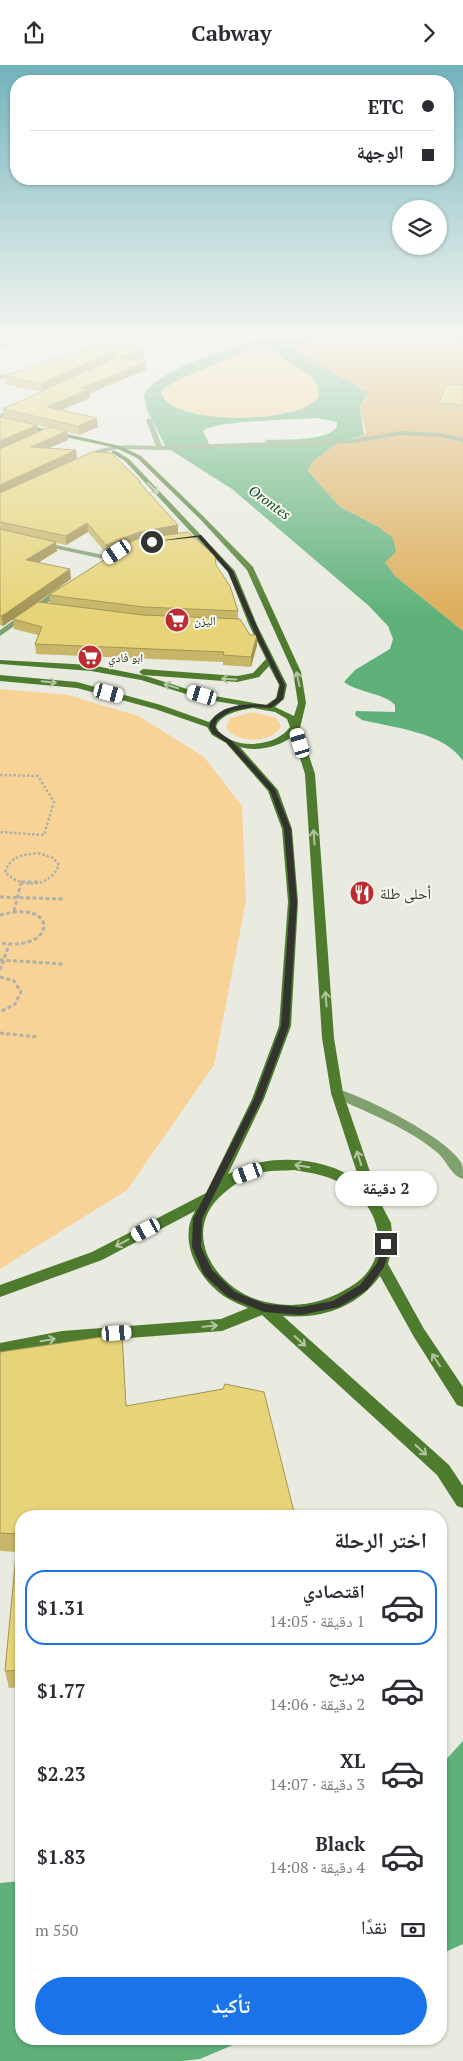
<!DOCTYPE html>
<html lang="ar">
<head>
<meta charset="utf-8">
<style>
  body { margin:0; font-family:"PT Serif","Noto Naskh Arabic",serif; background:#f2f2f3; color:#2b2b33; direction:rtl; height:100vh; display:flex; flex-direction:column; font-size:19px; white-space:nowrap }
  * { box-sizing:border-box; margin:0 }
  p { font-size:16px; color:#7c7c81 }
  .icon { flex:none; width:28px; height:28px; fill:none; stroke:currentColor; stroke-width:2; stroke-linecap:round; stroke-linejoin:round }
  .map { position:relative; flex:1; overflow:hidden; direction:ltr }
  .details { position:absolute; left:15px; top:1445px; width:432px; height:535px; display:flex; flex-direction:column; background:#fff; border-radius:20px; box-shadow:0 1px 4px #0004; direction:rtl }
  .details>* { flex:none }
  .hud { position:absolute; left:10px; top:10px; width:444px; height:110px; border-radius:20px; box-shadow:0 1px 4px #0004; direction:rtl; display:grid; align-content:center; height:110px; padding:0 20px; background:#fff }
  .buttons { position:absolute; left:392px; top:135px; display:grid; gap:10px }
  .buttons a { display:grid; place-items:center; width:55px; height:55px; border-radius:50%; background:#fff; box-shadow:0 1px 4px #0004; font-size:25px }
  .end { position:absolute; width:22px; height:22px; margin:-11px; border:6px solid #32332f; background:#fff; box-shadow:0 0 0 2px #fff }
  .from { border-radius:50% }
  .bubble { position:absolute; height:35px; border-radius:18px; background:#fff; box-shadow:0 1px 4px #0004; font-size:16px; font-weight:700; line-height:35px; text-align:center; direction:rtl }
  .car { position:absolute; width:15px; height:30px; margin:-15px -8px; border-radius:6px; box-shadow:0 0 4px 1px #0007; background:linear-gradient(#fff 24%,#345 0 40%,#fff 0 76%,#345 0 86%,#fff 0) }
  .hud b { display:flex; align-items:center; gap:18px; height:48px; font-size:19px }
  .hud b+b { border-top:1px solid #e1e1e2 }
  .hud i { width:12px; height:12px; background:#2b2b33 }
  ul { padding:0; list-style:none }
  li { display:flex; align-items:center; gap:15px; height:75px; margin:0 10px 8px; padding:0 10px; border:2px solid transparent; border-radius:20px }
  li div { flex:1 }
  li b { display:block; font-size:19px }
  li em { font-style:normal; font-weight:700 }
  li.current { border-color:#1a73e8 }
  li>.icon { width:45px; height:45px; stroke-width:1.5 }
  h2 { padding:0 20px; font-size:22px; line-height:60px }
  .pay { display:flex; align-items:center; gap:12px; height:55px; padding:0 20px; font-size:19px }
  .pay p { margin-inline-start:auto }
  .primary-button { display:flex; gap:10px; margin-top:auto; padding:10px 20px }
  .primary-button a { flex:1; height:58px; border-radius:30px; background:#1a73e8; color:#fff; font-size:20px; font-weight:700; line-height:58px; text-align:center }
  header { display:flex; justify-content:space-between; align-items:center; height:65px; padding:0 20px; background:#fff; font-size:22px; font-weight:700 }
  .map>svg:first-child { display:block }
</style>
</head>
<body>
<header><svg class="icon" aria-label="forward" viewBox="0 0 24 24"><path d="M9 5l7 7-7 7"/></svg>Cabway<svg class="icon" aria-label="share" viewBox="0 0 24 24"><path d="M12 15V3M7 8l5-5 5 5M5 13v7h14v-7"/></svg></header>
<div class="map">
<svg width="463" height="1996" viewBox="0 0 463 1996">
  <rect width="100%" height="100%" fill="#e9ebe0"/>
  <g fill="#f8d398">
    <path d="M255,282l14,1 40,27 8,10 2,11c-17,30 -158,30 -158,-6l17,-10z"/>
    <polygon points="0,624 68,630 139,651 204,692 242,741 246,836 214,1000 127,1125 0,1204"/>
    <path d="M253,647l23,6 5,8c-9,18 -46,18 -55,1l4,-9z"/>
  </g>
  <polygon fill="#ddae5b" points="321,271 463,271 463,566 395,511 385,497 377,461 340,442 308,406 312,397 339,377 364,370 366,368 360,342 367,331 364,324 297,287 294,282"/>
  <g fill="#5fb179" fill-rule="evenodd">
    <path d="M267,271h54l-27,11 3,5 71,40 -8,15 4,28 -25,7 -27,20 -4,9 32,36 37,19 16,12 3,14 -11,10 10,14 68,55v130c-19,-29 -68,-33 -101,-41l-7,-5 1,-4 39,1v-7c-11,-12 -36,-12 -51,-23l11,-12 35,-21 3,-10 -5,-13 -19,-20 -137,-117 -66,-42 -19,-37 -3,-15c13,-26 94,-50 123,-59zM255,282l14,1 40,27 8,10 2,11c-16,30 -158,30 -158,-6l17,-10zM316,353l21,4v5c-11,15 -54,12 -72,13l3,4 -57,4 -8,-17c10,-11 94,-11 113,-13z"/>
    <polygon points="463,1676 463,1879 441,1889 441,1700"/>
    <polygon points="21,1816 21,1974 247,1974 200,1994 182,1996 0,1996 0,1818"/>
  </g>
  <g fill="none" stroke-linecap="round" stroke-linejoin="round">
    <g stroke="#afb1a8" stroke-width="2.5" stroke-dasharray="2.5 2" stroke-linecap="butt">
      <polyline points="0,710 38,711 54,737 44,770 0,767"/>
      <path d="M38,788l15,5 6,7c-9,23 -38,24 -54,7 6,-16 17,-17 33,-19z"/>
    </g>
    <g stroke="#afb1a8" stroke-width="3" stroke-dasharray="4 2.5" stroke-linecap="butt">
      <polyline points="21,817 40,817"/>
      <polyline points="0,832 65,834"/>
      <polyline points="14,846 21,818"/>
      <path d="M0,850c58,-17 59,37 0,28"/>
      <polyline points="0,895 64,899"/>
      <polyline points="0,905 9,880"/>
      <polyline points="0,912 14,916 21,927 15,939 0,947"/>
      <polyline points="0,968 38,972"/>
    </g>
    <g fill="#81a06f" fill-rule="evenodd">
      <polygon points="22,271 30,271 0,284 0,280"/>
      <polygon points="139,271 147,271 106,285 101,284"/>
      <polygon points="22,307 22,309 0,314 0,310"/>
      <polygon points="19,340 21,343 0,353 0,349"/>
      <path d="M149,353l3,2 10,26 191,-7 49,-8 38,2 23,5v4l-23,-5 -38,-2 -49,8 -193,7 -42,-1 -9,2 -23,9 -5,-1c22,-16 49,-14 75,-13l-10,-26z"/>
      <polygon points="37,476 108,491 112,493 108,495 40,480 36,478"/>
      <polygon points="60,522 67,524 0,571 0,565"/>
      <path d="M337,1024c27,7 113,50 125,75 1,4 1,10 1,15 -11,-3 -16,-17 -24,-25 -30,-26 -71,-41 -107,-58l-1,-3z"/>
    </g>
    <path fill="#4e7b2e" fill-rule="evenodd" d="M0,354l120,27 21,10 63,61 49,50 48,105 5,31 -6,25 15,46 19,264 9,55 38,111 10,19 2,21 -5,20 36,65 39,58v20l-6,-2 -43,-68 -34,-61c-24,32 -58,43 -97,40l166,149 14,21v22l-6,-2 -20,-31 -175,-160 -40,16 -160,12 -62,12v-12l62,-12 159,-12 27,-11c-6,-3 -15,-6 -21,-10 -28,-17 -50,-57 -32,-87l-93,49 -102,37v-12l92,-33 114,-59 46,-94 27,-73 9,-124 -6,-73 -14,-38 -42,-48 -14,-8 -5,-8 -52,-18 -78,-21 -77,-7v-6l77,7 84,23 48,17 7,-7 23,-10 -37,-6 -61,-19 -50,-9 -91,-7v-4l91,5 55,11 57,18 63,11 10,-7 3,-13 -10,-19 -10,11 -22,5 -94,-7 -4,-3 4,-3 94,7 16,-3 13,-14 -17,-34 -21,-53 -103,-111 -13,-8v-2h4l13,8 106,112 22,54 30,60 -3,14 -9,8 19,9 4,-13 -5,-31 -46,-102 -47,-51 -63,-61 -21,-10 -116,-25zM253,643l22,4 12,7 3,8c-14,21 -61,24 -74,0 4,-13 24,-17 37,-19zM293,671l12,38 17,264 9,55 29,89c-26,-20 -67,-26 -98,-20 -12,2 -23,8 -34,12l36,-75 27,-73 7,-124 -6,-73 -14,-39 -38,-43c17,5 39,0 53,-11zM294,1105c19,3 37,6 54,17 37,25 43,76 2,100 -26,16 -53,22 -84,15 -49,-10 -89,-70 -42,-109 12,-10 24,-18 40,-21 9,-2 20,-1 30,-2z"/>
  </g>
  <g fill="#c7b667" fill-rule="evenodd">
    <path d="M108,276l36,17 -6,2 8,2v8l-56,23v5l-30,12 38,17 -19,8 -12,-3 1,8 -19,8 27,2 1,9 64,26 37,40v9l38,31 22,46v8l19,26 -6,22 -28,-2v-3l-187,-8 -1,-10 3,-9 -24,-6 -1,-10 37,-15 -1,-9 62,-40v-2l2,-2 -6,3 -19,-22 -22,13 -10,-2 1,8 -19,12 33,16 -68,47 -3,-1v-208l4,1 -1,-9 38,-17 -36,-8 -1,-8zM37,360l11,3 -10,4z"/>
    <polygon points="463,320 463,346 438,345 439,338"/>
    <polygon points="122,1269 126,1341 264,1327 21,1451 21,1622 9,1623 5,1606 17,1487 0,1486 0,1287"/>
  </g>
  <g fill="#a29454">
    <polygon points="144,285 144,293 122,300 121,292"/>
    <polygon points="109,288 109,296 42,327 41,319"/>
    <polygon points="146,297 146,305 90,328 90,333 47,351 47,342 81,323"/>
    <polygon points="97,353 98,362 79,370 78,361"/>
    <polygon points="37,360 38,368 0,385 0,376"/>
    <polygon points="67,366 68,375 32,390 31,382"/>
    <polygon points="76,385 77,394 0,429 0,420"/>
    <polygon points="87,458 88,467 66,480 66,471"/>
    <polygon points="178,460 178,469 139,476 107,489 106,480 139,467"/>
    <polygon points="56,477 57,486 27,504 26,495"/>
    <polygon points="70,504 71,514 3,561 2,551"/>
    <polygon points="257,570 257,580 251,602 251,592"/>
  </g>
  <g fill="#e7d478" stroke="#a29454">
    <polygon points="108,276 144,285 121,292 146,297 81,323 89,324 47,342 97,353 78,361 3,344 115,293 115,289 109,288 41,319 4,311"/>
    <polygon points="447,319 463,320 463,340 439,338"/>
    <polygon points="0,352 37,360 0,376"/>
    <polygon points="49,362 67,366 31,382 76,385 0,420 0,384"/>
    <polygon points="92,387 111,388 141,417 139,417 178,460 139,467 106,480 87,458 66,471 0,457 0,428"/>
    <polygon points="0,464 56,477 26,495 70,504 2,551 0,551"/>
    <polygon points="188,467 215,491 216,500 230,521 238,546 144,542 49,530 112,490 111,488 120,481 138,474"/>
    <polygon points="38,537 143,550 240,554 250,570 257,570 251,592 223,590 224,587 35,579 42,562 13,554"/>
    <polygon points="122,1269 126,1341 223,1324 225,1319 264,1327 295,1451 21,1451 21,1605 5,1606 18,1469 0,1468 0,1287"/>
  </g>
  <defs><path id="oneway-shaft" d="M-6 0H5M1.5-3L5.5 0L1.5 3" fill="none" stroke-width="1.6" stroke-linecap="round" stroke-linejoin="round" transform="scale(1.25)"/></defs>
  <g stroke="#b3c6a1">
    <use href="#oneway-shaft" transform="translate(153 423) rotate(46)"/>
    <use href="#oneway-shaft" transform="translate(229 614) rotate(-177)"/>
    <use href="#oneway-shaft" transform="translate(298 614) rotate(-102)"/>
    <use href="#oneway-shaft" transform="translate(49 617) rotate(6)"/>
    <use href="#oneway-shaft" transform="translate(171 621) rotate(-163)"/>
    <use href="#oneway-shaft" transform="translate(314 772) rotate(-94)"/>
    <use href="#oneway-shaft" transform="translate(326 934) rotate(-94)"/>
    <use href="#oneway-shaft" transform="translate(359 1093) rotate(-108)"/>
    <use href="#oneway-shaft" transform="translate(302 1101) rotate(-170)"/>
    <use href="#oneway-shaft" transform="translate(122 1178) rotate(152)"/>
    <use href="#oneway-shaft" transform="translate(210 1261) rotate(-5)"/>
    <use href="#oneway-shaft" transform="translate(48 1275) rotate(-10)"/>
    <use href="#oneway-shaft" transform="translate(300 1276) rotate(42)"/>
    <use href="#oneway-shaft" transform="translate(436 1295) rotate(-123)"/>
    <use href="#oneway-shaft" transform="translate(421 1385) rotate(42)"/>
  </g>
  <linearGradient id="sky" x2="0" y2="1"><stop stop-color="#71b3bc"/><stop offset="0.49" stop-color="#f5f6f1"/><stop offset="1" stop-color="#f5f6f1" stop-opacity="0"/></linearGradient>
  <rect width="463" height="551" fill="url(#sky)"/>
  <path fill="#32332f" d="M201,470l32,36 28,65 24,49 -2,14 -12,9 -18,-1 -22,4 -14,9 -2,6 2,5 15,10 43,48 16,40 6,73 -8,124 -27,73 -60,120 -1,28 11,23 23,22 30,12 36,3 32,-6 27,-16 17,-22 6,-22h7l1,3 -7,23 -17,23 -28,17 -38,8 -37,-3 -36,-15 -24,-22 -12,-28 1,-28 61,-120 27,-73 9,-124 -6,-73 -14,-38 -43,-48 -15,-10 -3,-7c7,-22 40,-23 59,-21l9,-7 3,-13 -24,-49 -28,-64 -30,-35 -48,5z"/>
  <defs>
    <symbol id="supermarket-disc" viewBox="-11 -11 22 22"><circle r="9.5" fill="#bc2c30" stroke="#f6f8ee"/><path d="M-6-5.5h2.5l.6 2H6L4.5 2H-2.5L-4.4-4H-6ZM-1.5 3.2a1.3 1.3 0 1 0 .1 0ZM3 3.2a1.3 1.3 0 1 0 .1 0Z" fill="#fff"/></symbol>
    <symbol id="restaurant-disc" viewBox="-11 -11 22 22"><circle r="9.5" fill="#bc2c30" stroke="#f6f8ee"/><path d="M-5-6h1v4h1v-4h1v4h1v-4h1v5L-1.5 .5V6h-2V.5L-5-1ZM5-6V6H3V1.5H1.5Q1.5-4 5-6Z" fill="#fff"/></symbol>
  </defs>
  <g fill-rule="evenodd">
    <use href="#supermarket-disc" x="163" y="541" width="28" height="28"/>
    <use href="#supermarket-disc" x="76" y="578" width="28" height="28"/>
    <use href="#restaurant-disc" x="348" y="814" width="28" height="28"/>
  </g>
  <g text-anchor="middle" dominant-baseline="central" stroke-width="4" stroke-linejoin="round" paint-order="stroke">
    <g font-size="12" fill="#32332f" stroke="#f6f8ee" text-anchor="start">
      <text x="194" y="555">اليزن</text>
      <text x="108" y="592">ابو فادي</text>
    </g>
    <g font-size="14" font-style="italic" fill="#114e2a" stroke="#f6f8ee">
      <text transform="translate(270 437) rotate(36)">Orontes</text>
    </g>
    <g font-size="15" fill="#32332f" stroke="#f6f8ee" text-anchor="start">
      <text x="380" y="828">أحلى طلة</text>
    </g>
  </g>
</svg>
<div class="buttons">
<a><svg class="icon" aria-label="layers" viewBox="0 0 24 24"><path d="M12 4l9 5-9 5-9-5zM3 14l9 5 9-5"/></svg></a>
</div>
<i class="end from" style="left:152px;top:477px"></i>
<i class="end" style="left:386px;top:1179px"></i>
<div class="bubble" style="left:335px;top:1106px;width:102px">2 دقيقة</div>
<i class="car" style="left:117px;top:487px;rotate:236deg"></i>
<i class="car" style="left:109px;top:628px;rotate:105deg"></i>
<i class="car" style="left:202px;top:630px;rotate:287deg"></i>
<i class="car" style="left:300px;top:678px;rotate:343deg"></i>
<i class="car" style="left:248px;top:1108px;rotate:250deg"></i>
<i class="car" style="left:146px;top:1165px;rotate:242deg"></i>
<i class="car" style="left:117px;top:1268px;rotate:86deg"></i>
<div class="hud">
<b><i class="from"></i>ETC</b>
<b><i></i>الوجهة</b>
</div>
<section class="details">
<h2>اختر الرحلة</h2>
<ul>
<li class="current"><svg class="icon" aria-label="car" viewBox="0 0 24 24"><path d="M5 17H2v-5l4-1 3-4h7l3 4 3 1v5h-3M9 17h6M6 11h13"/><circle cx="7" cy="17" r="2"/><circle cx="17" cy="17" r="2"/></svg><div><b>اقتصادي</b><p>1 دقيقة · 14:05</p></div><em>$1.31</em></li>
<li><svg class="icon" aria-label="car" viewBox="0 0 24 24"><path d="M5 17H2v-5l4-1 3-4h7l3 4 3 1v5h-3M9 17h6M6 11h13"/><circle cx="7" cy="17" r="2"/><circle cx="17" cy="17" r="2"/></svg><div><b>مريح</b><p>2 دقيقة · 14:06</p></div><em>$1.77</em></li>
<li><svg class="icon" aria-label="car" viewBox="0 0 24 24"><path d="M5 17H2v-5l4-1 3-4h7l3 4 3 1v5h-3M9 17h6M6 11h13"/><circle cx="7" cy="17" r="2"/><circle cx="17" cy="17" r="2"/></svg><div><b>XL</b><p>3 دقيقة · 14:07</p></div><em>$2.23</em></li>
<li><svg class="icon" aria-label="car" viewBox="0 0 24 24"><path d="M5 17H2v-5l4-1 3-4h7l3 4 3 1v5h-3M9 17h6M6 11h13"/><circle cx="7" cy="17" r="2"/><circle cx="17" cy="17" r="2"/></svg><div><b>Black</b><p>4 دقيقة · 14:08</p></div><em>$1.83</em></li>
</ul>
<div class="pay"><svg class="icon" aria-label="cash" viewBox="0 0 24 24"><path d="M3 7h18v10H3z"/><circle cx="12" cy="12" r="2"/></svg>نقدًا<p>550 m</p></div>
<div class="primary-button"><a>تأكيد</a></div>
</section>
</div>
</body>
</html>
